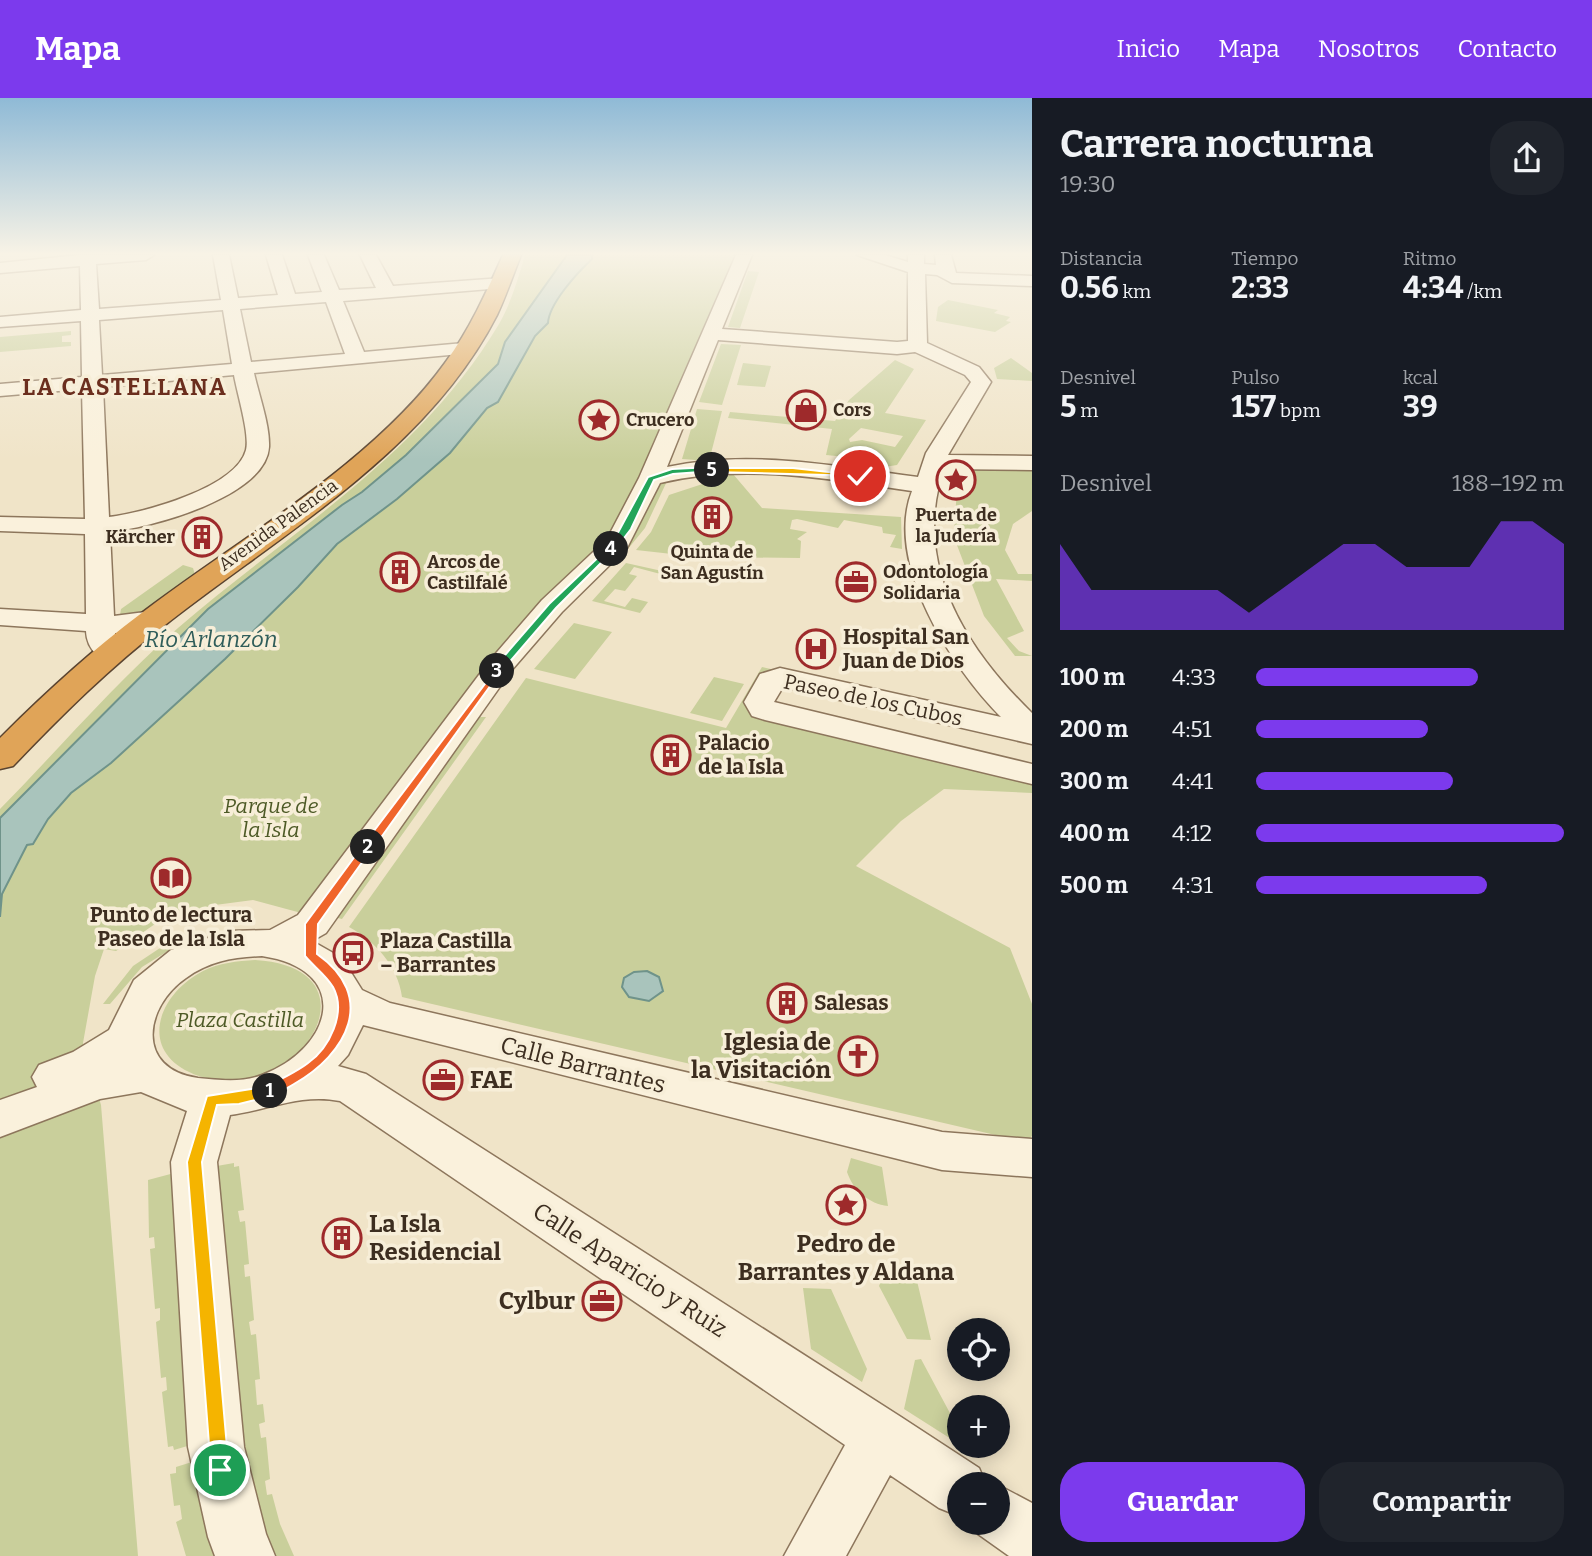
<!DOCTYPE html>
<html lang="es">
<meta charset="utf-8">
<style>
:root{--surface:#171b24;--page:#20242c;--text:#f1f3f6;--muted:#9ea1a6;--accent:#7c3aed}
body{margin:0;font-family:Bitter,serif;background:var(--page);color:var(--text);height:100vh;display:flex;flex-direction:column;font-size:26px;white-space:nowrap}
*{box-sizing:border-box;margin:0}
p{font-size:23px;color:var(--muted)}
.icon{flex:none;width:38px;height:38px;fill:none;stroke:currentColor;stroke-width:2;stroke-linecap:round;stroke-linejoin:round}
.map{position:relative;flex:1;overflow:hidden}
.panel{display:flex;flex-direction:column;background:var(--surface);width:560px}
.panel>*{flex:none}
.buttons{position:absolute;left:947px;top:1220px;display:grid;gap:14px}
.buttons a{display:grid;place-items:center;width:63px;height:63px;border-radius:50%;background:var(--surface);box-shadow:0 4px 18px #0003;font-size:35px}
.pin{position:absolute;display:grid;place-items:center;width:60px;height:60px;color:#fff;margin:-30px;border:4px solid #fff;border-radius:50%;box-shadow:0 2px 7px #0007}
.km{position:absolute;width:35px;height:35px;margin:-18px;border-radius:50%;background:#222;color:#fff;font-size:19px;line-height:35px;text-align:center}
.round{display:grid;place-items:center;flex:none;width:74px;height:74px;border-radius:28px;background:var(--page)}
.headline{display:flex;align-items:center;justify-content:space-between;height:119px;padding:0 28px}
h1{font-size:38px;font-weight:700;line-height:52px}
.metrics{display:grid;grid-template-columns:repeat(3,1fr);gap:10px;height:119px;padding:7px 28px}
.metrics div{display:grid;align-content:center}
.metrics b{font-size:30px;font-weight:700}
.metrics small{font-size:19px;font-weight:400}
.metrics p{font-size:19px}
.chart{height:196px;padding:14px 28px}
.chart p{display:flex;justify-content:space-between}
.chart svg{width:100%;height:126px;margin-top:7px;fill:var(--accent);opacity:.7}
.button{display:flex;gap:14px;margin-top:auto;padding:14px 28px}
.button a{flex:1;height:80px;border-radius:28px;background:var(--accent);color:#fff;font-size:28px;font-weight:700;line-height:80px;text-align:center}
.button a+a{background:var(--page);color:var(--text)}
ul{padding:0 28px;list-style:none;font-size:23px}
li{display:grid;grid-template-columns:112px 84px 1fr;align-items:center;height:52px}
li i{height:18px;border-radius:9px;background:var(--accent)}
header{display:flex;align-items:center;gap:42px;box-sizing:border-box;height:98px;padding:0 35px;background:var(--accent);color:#fff}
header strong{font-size:33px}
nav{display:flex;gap:38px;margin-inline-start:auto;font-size:24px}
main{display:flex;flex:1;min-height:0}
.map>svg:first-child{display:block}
</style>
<header>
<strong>Mapa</strong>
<nav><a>Inicio</a><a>Mapa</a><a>Nosotros</a><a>Contacto</a></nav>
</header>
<main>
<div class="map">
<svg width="1032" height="1458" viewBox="0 0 1032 1458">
<rect width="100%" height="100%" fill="#f0e4c8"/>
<path fill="#c9cf9b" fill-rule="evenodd" d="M525 157H736L616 431 305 816 253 802 215 807 155 826 116 853 104 851 95 878 83 945 101 1007 138 1458H0V711C59 651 115 585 178 530 291 432 420 359 499 226 511 205 518 181 525 157Z
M748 173 759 174 740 230 728 229Z
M948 202 998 212 994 215 1010 219 1006 223 1011 224 995 234 936 223 938 209Z
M71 233V237L62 238V244H71V248L0 254V239Z
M721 246 741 247 722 307 699 304Z
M1011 260 1032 275V283L997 281 994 270Z
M895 262 914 271 885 315 926 322 897 367 878 370 873 376 844 372 846 359 826 357 832 331 728 320 730 314 835 323 849 302ZM861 330 903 338 895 349 862 342 850 344 849 341Z
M743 265 771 268 765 289 737 287Z
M697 311 722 313 709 363 682 361Z
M944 371H1032V413L1013 426 1005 452 1018 476H1032V483L996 481 1024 533 1007 540 1019 553 1032 558H1015L984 518 955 442 940 436 954 433 958 378Z
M733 376 762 410 901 419 902 451 890 449 896 437 883 435 882 429 844 422 838 430 797 421 792 422 790 431 807 434 797 441 801 443 800 460 699 459 636 452 651 434 669 397Z
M668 381 645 430 614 468 603 467 657 383Z
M626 465 671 475 668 478 634 469 629 476 637 478 625 493 615 491 604 503 625 509 632 500 648 504 640 515 592 503Z
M183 467 193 470 195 477 140 518 120 517 121 511Z
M574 525 612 534 575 581 534 571Z
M762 569 1001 624 777 577 750 608 1032 680V695L944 691 901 723 856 768 1010 850 1032 906V1038L1026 1044 402 899C398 868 375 843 349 829L526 580 726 630Z
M714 579 744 586 722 623 690 615Z
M476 619H486L342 821 330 818Z
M172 842 176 848 142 869 110 906H103L133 868Z
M255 862C386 870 297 1012 199 978 137 957 155 898 203 873 219 865 237 863 255 862Z
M851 1060 882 1069 888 1108C869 1106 853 1092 847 1074Z
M234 1065V1069L239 1068 244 1112 238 1113 240 1124 245 1123 249 1166 244 1167 245 1179 250 1178 254 1222 249 1224 251 1237 256 1236 260 1281 255 1282 257 1307 263 1306 265 1324 259 1326 261 1340 266 1339 270 1381 265 1383 267 1397 272 1396 280 1426 294 1458H266L252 1425 211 1069Z
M178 1074 194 1346 174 1352 173 1348 168 1349 162 1294 167 1292 166 1279 161 1280 156 1224 160 1222V1210L155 1211 150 1151 155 1150 154 1139 149 1140 148 1082Z
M900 1182 917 1183 931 1242 907 1241 879 1188 881 1183Z
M803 1190 831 1191 867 1271 862 1284 811 1251Z
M921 1261 959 1332V1346L904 1311 915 1262Z
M195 1363 216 1458H186L176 1424 182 1421 180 1407 174 1408 170 1376 176 1375V1369Z"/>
<path fill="#a9c4bc" stroke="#6f938a" stroke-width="2" d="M567 157H592V161C576 176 549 206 548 225L535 238 498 304 487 310 450 355 397 401 337 446 298 489 225 561 111 665 71 695 48 721 33 746 27 747 2 796 0 819V720L208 511 342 407 362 394 406 357 498 266 505 244Z
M647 873 659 879 663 893 649 903 629 899 622 889 624 880 634 874Z"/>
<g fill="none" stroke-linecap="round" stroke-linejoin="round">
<g stroke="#8d765c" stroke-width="3">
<path id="minor" d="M80 157H154L146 162 96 166 99 211 221 202 213 157H229L238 200 278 197 266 157H282L295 196 322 194 308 157H324L339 192 376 190 360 157H376L393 188 502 180 510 185 502 190 343 203 364 254 464 245 471 247 474 251 471 255 254 275C259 298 270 327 269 349 266 399 149 430 110 434L114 518 153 513 163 515 167 521 163 527 126 535H115V541L126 555 121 561C102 566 87 553 86 533L0 527V511L86 516 85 436 0 433V419L85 421 82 291 0 298V286L82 279 81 223 0 229V219L81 212 80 168 0 175V165ZM326 204 345 256 251 264 240 211ZM223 212 232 266 102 277 99 222ZM234 277C237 295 250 336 246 352 236 390 143 415 109 419L103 289Z
M736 157H752L722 231 897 244 908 243V174L857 157H885L908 164V157H924V166L936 167 935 157H951L956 175 1032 178V188L952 185 937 177 925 176 927 245 979 269 991 284 948 357 1032 358V372L944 371C911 465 966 551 1032 615V646L783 589 774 604 1032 666V686L765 622 752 618 744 604 760 576 780 570 1001 619C952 570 884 465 912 393 830 381 743 365 660 385L627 450 562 514 511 573 326 835 312 843 342 860 362 892 390 905 942 1034 1032 1041V1079L942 1072 363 927 348 957 338 968 366 976 901 1319 979 1370 986 1386H959V1418L939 1410 890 1377 846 1458H784L845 1347 340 1003C301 995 268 1012 230 1017L217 1064 244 1349 266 1436 275 1458H215L208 1439 188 1349 171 1064 187 1013 141 994 100 1001 0 1039V1002L37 989 32 979 39 967 73 954 109 932 134 882 171 852 230 833 270 832 298 817 491 561 542 502 607 441 639 380ZM718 242 897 256 915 254 965 277 971 284 926 355 918 379C836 368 748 351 667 369ZM262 858C354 872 333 950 262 977 242 985 219 982 198 980 135 971 144 909 186 880 209 863 234 859 262 858Z
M998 1387 1032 1405V1458H1009L978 1436 973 1424H998Z"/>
</g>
<g stroke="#5b4430" stroke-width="3">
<path id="highway" d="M503 157H521C513 177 506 198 497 217 427 354 282 435 165 527 110 569 61 618 13 668L0 671V640C45 595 92 552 143 514 242 439 373 365 445 265 470 231 486 195 503 157Z"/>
</g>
<use href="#minor" fill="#faf1dc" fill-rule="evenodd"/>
<use href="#highway" fill="#e0a458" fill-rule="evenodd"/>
</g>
<linearGradient id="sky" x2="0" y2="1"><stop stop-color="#8fbad6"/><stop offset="0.43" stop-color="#f8f3e6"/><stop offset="1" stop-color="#f8f3e6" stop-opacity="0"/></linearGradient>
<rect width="1032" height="362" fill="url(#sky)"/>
<path fill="#f5b400" stroke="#fff" stroke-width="2" d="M270 988 277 993 275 997 239 1006 217 1007 202 1064 229 1372 226 1378 220 1381 213 1378 211 1372 187 1064 207 998Z"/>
<path fill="#f0652b" stroke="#fff" stroke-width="2" d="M364 746 373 749 318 826 317 856C378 899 347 956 294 986 285 991 275 1000 265 997V989C279 982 295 975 308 965 329 950 347 915 333 889 325 876 314 869 305 858V826Z"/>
<path fill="#f0652b" stroke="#fff" stroke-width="2" d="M497 570 501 573 372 752H364V746Z"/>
<path fill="#22a559" stroke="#fff" stroke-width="2" d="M608 450 615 451 556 510 500 575H493V571L549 506Z"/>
<path fill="#22a559" stroke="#fff" stroke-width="2" d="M712 369 714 373 673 376 654 382 631 431 614 453H608L648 379 672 371Z"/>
<path fill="#f5b400" stroke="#fff" stroke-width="2" d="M709 370H793L864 378 712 374Z"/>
<defs>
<g id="shop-ring" transform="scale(2.0125)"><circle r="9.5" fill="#f7eed8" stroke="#9e2a2b" stroke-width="1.5"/><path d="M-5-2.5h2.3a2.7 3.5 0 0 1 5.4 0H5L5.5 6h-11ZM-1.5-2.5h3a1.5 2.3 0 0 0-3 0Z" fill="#9e2a2b"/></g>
<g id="sight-ring" transform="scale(2.0125)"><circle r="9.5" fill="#f7eed8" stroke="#9e2a2b" stroke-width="1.5"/><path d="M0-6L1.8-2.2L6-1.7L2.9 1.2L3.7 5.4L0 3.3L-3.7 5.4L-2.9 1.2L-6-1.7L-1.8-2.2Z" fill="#9e2a2b"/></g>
<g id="building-ring" transform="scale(2.0125)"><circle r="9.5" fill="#f7eed8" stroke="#9e2a2b" stroke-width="1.5"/><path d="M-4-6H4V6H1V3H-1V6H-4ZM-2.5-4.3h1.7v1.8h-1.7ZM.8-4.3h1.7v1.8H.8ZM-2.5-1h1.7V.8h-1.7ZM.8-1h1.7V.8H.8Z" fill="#9e2a2b"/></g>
<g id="office-ring" transform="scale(2.0125)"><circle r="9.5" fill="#f7eed8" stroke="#9e2a2b" stroke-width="1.5"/><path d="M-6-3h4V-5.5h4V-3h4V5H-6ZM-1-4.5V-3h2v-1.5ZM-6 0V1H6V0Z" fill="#9e2a2b"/></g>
<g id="hospital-ring" transform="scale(2.0125)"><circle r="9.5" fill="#f7eed8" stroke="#9e2a2b" stroke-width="1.5"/><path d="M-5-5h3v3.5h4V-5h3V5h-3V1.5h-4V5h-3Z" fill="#9e2a2b"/></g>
<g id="library-ring" transform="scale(2.0125)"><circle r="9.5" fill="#f7eed8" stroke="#9e2a2b" stroke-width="1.5"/><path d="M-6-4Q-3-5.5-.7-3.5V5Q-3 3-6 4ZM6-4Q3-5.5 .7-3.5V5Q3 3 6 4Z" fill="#9e2a2b"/></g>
<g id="bus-ring" transform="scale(2.0125)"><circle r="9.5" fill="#f7eed8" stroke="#9e2a2b" stroke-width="1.5"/><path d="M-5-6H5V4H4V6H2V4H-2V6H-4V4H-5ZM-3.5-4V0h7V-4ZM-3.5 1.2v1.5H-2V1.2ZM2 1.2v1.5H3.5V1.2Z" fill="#9e2a2b"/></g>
<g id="church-ring" transform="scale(2.0125)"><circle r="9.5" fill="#f7eed8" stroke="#9e2a2b" stroke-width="1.5"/><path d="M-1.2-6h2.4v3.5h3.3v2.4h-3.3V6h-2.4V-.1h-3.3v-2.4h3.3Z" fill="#9e2a2b"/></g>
</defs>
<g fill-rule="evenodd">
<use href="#shop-ring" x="806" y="312"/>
<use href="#sight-ring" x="599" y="322"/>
<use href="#sight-ring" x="956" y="382"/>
<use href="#building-ring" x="712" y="419"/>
<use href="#building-ring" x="202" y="439"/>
<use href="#building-ring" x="400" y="474"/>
<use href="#office-ring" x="856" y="484"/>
<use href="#hospital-ring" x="816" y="551"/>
<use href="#building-ring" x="671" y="657"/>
<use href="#library-ring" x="171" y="780"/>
<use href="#bus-ring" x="353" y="855"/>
<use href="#building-ring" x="787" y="905"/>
<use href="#church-ring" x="858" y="958"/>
<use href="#office-ring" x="443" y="982"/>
<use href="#sight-ring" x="846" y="1107"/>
<use href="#building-ring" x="342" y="1140"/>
<use href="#office-ring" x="602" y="1203"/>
</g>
<g text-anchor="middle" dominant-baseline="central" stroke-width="7" stroke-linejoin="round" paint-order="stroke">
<g font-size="18" font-weight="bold" fill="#3d2e20" stroke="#f7eed8" text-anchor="start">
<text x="833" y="312">Cors</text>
<text x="626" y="322">Crucero</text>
<text x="956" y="417" text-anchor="middle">Puerta de<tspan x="956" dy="21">la Judería</tspan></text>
<text x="175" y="439" text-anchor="end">Kärcher</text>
<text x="712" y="454" text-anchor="middle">Quinta de<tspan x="712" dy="21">San Agustín</tspan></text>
<text x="427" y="464">Arcos de<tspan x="427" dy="21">Castilfalé</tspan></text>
<text x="883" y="474">Odontología<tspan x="883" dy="21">Solidaria</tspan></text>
</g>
<g font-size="18" fill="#3d2e20" stroke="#f7eed8">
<text transform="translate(278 427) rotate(-36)">Avenida Palencia</text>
</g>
<g font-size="21" font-weight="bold" fill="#3d2e20" stroke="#f7eed8" text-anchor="start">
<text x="843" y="539">Hospital San<tspan x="843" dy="24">Juan de Dios</tspan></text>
<text x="698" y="645">Palacio<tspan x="698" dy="24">de la Isla</tspan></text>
<text x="171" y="817" text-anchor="middle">Punto de lectura<tspan x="171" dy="24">Paseo de la Isla</tspan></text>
<text x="380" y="843">Plaza Castilla<tspan x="380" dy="24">– Barrantes</tspan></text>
<text x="814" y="905">Salesas</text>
</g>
<g font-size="21" fill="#3d2e20" stroke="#f7eed8">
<text transform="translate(873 602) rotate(12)">Paseo de los Cubos</text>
</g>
<g font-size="21" font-style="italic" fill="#4d5a26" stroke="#f7eed8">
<text x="271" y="708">Parque de<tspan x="271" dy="24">la Isla</tspan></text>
<text x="240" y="922">Plaza Castilla</text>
</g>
<g font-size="23" font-weight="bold" letter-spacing="2" fill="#6b2e1e" stroke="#f7eed8">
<text x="125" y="289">LA CASTELLANA</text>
</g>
<g font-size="23" font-style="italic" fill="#2f5d5a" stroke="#f7eed8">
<text x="211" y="541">Río Arlanzón</text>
</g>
<g font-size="24" font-weight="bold" fill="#3d2e20" stroke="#f7eed8" text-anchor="end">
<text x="831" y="944">Iglesia de<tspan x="831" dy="28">la Visitación</tspan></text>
<text x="470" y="982" text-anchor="start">FAE</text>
<text x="369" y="1126" text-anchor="start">La Isla<tspan x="369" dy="28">Residencial</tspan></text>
<text x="846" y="1146" text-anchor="middle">Pedro de<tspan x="846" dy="28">Barrantes y Aldana</tspan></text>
<text x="575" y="1203">Cylbur</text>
</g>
<g font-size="24" fill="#3d2e20" stroke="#f7eed8">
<text transform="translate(583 967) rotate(14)">Calle Barrantes</text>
<text transform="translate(630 1172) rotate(33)">Calle Aparicio y Ruiz</text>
</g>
</g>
</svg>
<div class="buttons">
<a><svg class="icon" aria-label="locate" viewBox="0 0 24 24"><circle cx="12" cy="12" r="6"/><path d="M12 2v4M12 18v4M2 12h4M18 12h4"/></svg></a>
<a>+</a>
<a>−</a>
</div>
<div class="pin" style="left:220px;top:1372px;background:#1e9e55"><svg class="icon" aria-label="arrive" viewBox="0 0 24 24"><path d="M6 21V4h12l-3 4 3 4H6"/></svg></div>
<div class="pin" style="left:860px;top:378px;background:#d93025"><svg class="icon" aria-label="check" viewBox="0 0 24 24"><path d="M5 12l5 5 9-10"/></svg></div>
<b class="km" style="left:270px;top:993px">1</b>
<b class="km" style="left:368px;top:749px">2</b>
<b class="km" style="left:497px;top:573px">3</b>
<b class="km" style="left:611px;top:451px">4</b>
<b class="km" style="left:712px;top:372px">5</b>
</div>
<section class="panel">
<div class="headline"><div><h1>Carrera nocturna</h1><p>19:30</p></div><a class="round"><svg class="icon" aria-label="share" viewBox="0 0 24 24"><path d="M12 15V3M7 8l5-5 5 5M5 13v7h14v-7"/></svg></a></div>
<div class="metrics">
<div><p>Distancia</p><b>0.56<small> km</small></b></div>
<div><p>Tiempo</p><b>2:33</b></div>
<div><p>Ritmo</p><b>4:34<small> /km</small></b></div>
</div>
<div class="metrics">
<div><p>Desnivel</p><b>5<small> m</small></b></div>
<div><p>Pulso</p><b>157<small> bpm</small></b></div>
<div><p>kcal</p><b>39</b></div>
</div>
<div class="chart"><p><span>Desnivel</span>188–192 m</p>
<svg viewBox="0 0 160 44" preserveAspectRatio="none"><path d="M0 44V14L10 30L20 30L30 30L40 30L50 30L60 38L70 30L80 22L90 14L100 14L110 22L120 22L130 22L140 6L150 6L160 14V44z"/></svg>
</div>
<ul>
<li><b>100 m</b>4:33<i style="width:72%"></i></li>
<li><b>200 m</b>4:51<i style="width:56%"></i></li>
<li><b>300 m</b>4:41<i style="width:64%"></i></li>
<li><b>400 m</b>4:12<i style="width:100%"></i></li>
<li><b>500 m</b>4:31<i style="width:75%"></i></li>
</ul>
<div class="button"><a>Guardar</a><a>Compartir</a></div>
</section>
</main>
